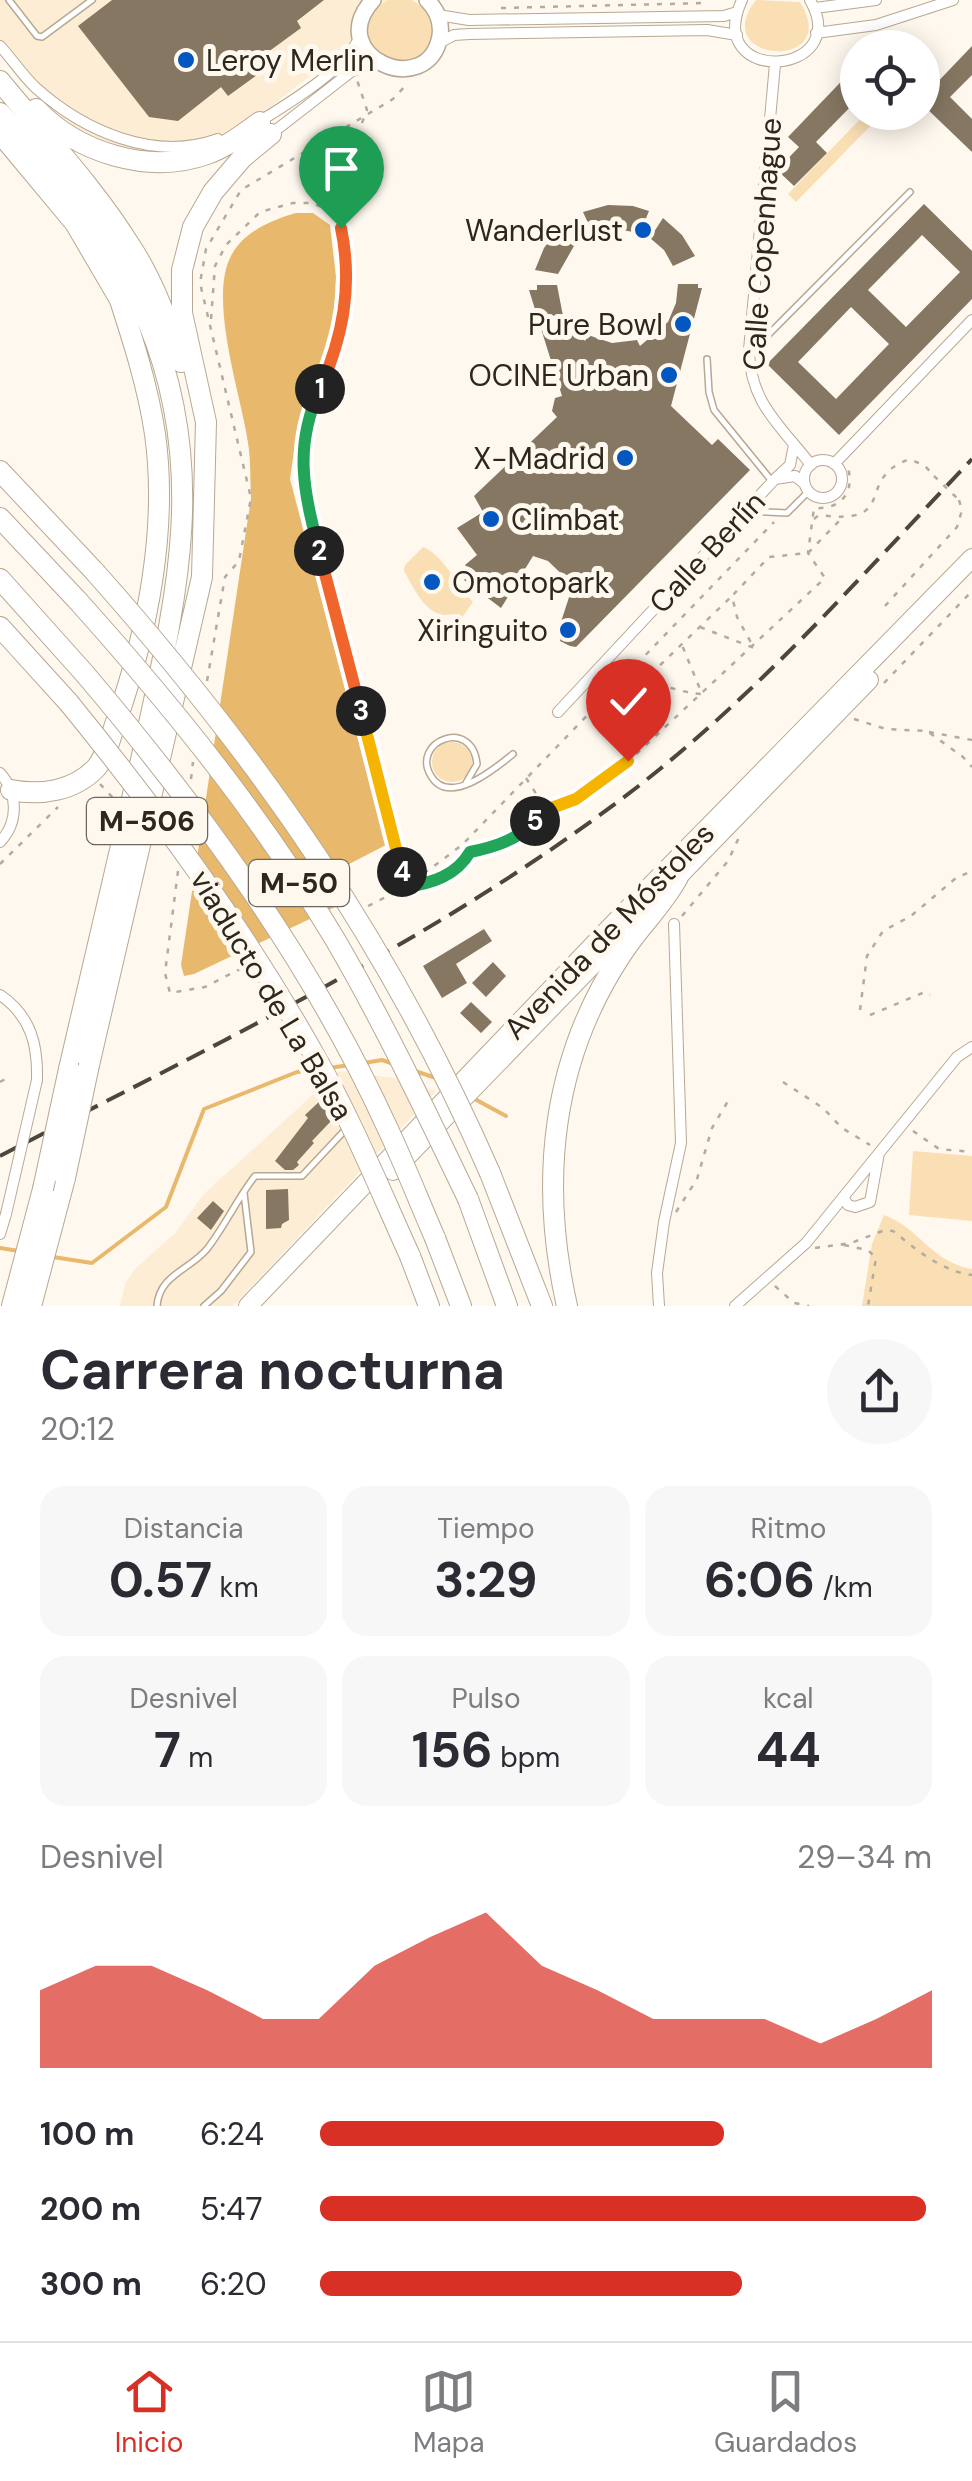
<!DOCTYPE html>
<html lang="es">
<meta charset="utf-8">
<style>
:root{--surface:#fff;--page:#f7f7f7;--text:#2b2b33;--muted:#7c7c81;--line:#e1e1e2;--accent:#d93025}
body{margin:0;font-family:"DM Sans",sans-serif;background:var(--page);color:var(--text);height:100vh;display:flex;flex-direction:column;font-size:38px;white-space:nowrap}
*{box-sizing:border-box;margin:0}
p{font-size:32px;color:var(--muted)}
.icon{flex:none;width:55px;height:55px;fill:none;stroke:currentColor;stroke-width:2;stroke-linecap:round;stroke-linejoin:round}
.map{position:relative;height:1306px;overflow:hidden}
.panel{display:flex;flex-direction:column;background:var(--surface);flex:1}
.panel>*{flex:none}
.fabs{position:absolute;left:840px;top:30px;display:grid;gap:20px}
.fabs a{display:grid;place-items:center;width:100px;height:100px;border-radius:50%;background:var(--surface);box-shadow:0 5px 25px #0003;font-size:50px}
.pin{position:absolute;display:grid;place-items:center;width:85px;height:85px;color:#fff;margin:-102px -42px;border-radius:50% 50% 50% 0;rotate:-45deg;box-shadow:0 0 10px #0007}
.pin .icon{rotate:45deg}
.km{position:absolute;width:50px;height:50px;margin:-25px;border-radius:50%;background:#222;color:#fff;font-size:28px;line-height:50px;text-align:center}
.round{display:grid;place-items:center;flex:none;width:105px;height:105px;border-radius:52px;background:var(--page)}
.headline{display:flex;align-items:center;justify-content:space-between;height:170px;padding:0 40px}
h1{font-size:55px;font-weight:700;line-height:75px}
.stats{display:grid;grid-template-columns:repeat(3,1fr);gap:15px;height:170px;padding:10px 40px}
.stats div{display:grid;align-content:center;border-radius:25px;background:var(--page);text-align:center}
.stats b{font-size:50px;font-weight:700}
.stats small{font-size:28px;font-weight:400}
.stats p{font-size:28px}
.chart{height:280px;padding:20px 40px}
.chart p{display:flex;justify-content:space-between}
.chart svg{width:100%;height:180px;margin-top:10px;fill:var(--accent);opacity:.7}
ul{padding:0 40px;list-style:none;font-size:32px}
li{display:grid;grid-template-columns:160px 120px 1fr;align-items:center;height:75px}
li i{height:25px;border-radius:12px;background:var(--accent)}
.dock{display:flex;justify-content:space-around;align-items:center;height:140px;border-top:2px solid var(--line);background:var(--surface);font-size:28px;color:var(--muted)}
.dock a{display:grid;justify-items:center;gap:5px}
.dock .active{color:var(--accent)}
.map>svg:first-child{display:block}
</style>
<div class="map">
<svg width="972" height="1306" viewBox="0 0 972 1306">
<rect width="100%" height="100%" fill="#fef8ee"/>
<path fill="#fdedd4" d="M0 0H414L400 29 340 53 248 124 208 147 179 153 129 152 85 136 55 114 0 53Z
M339 1071 394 1078 436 1091 233 1306H120L125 1284 135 1269 175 1233 204 1194Z"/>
<path fill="#fadfb4" d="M368 30a32 32 0 1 1 64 0a32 32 0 1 1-64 0Z
M756 0 800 2C844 72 706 64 756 0Z
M867 112 883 113 796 202 788 194Z
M423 547C440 552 459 587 473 602L460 620 453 614C428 621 415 590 404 571L405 565Z
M432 762a20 20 0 1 1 40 0a20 20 0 1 1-40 0Z
M913 1151 972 1156V1221L909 1215Z
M884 1215C921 1229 931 1262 972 1269V1306H862L872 1244Z"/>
<path fill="#e8b96d" d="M296 213H313L330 225 336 277 333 332 298 423 290 479 386 845 322 878 335 907 194 974 184 976 181 965 251 498C250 480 251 461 248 443 241 394 207 297 232 254 245 231 272 220 296 213Z"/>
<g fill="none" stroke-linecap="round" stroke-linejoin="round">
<path stroke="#e8b96d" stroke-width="4" d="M364 1063 382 1060 394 1064
M329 1068 350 1065
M412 1070 436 1078
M471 1097 506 1116
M0 1248 19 1251
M53 1257 92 1263 166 1207 204 1109 297 1072 315 1070"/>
</g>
<path fill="#857762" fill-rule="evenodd" d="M112 0H324L297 21 301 28 264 55 271 65 228 96 221 87 178 121 149 117 78 26Z
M972 46V75L950 97 972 119V152L922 104V85L928 92Z
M858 64V99L816 142 827 153 794 186 777 170 799 147 788 137Z
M924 204 972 251V299L839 435 767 364ZM922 235 960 272 906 327 868 290ZM851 307 889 344 836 399 798 362Z
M608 205 633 206 649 211 640 233 615 229 593 234 583 212Z
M663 218 682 235 695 256 673 266 664 250 650 238Z
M557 230 574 246 558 274 535 270 544 248Z
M678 284H698V288H702L671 406 712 445 718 439 750 470 576 647 570 646 560 641 562 633 558 631 573 585 548 561 533 556 501 608 464 580 471 572 465 565 477 555 457 528 483 512 474 496 557 417 552 411 555 398 562 396 529 290H537V285H557L563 316 585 341 588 335 612 343 637 340 640 346 668 322 676 303Z
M484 929 492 941 456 964 467 983 442 998 423 966Z
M493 962 506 976 486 997 472 983Z
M471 1002 492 1022 481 1033 460 1013Z
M322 1099 333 1119 312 1141 314 1143 297 1162 299 1165 293 1170H285L275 1161 308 1118 305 1115Z
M288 1189 289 1220 282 1224 281 1228 266 1229V1190Z
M213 1201 224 1211 211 1230 197 1218Z"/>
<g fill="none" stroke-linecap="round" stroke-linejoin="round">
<g stroke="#b7a892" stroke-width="8">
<path id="lane" d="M9 0 37 36 42 37 92 0
M751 348 758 345 910 192
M707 359 709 392 714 410 771 480
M750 511 787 513 808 492
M466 783 477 764C472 716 410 742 431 776 449 807 496 768 513 754
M157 1306C159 1275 191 1269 207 1249 225 1226 237 1199 255 1176H302L346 1129
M204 1306 221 1291 251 1252 244 1193"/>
</g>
<g stroke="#b7a892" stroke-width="12">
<path id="street" d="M742 0C702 87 854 77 810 0
M815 8 876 0
M438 15 469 20 724 16 737 12
M816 33 876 25 953 0
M439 43 454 35 469 34 707 30 737 35
M0 46C12 59 23 76 36 88 84 131 154 162 218 139
M775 64 749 350C750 403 780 425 811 465
M257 123C286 105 350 67 360 35
M271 134 352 71 379 64
M804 479a19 19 0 1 1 38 0a19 19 0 1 1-38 0Z
M834 464 972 320
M775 479 790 465 794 445
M558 712 775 479 795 476 805 484
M0 773C18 793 19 822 0 842
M0 995C31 1016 38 1045 37 1080
M843 1197 848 1205 855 1207 870 1202 879 1153
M0 1234 6 1214
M659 1306 657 1273 664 1222 681 1143 674 924
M735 1306 806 1243 957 1057 972 1047"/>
</g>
<g stroke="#b7a892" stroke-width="18">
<path id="secondary" d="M373 0C322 56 428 102 440 36 442 22 437 10 427 0"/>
</g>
<g stroke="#b7a892" stroke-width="20">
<path id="primary" d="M668 887 869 680
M393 1171 639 917
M248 1306 621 916 972 558"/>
</g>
<g stroke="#b7a892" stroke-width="22">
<path id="highway" d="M0 81C44 135 94 187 131 247 154 282 168 322 181 362
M36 109C78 153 149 175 207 154 227 147 243 134 260 122
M0 113C57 176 116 242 148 322 211 473 174 608 141 760 118 863 94 966 69 1069
M0 133 75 223 123 305
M0 471 95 572
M0 518 78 601
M0 579 85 674
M0 627 69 703
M11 790C41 796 74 791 96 768 107 755 111 735 117 719 148 631 168 527 155 434 148 387 133 340 118 294
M89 1065 202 577 206 422 182 313V270L193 227 213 192 242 158 271 134
M490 1173 542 1306
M468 1199 507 1306
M435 1238 461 1306
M410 1256 429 1306
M12 1306 43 1189
M31 1306 65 1178
M567 1306C539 1182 551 1059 623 952 640 926 663 905 678 877"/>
</g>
<path stroke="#b1aba1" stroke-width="2.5" stroke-dasharray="5 8" stroke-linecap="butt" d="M501 8 706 3V0
M329 208 367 110 357 80
M211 319 215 266 226 245 260 212 293 203H312L329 210 341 229 346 255V309L333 359 306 420 303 490 406 887C433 883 456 876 470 852L494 847 524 833 546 810 576 799 619 770 825 578 808 553 814 508C840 510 855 493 848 468
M814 519 819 515C902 526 852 479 910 459L925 466 934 476
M885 606 957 527 962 510 959 500
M700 627 754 648 737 617 732 596 769 557 808 553 842 518
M207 681 225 577 239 561 251 498 200 283 206 249 241 190 393 99 408 83
M645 683C668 685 681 693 702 694L682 645
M884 683 972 591
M854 719 886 729 927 731 963 757 972 767
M929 732 972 740
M628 761 613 734 614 718 654 671 731 597
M526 778 546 809
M191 779 193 762
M100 784 115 800
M0 864 58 807
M178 871 165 973 170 993 205 987 244 967
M368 906 406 887 462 845 774 522
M682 916 728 861 741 833
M860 1010 867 956 883 931 911 916 956 878 972 871
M870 1015 925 992 930 995
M0 1082 7 1078
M783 1082 823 1108 842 1128 870 1145
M913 1131 939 1149 972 1152
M676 1212 697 1179 712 1128 731 1096
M844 1245 868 1250 876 1258 868 1306
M815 1248 851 1243 885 1230 893 1231C917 1250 941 1271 972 1275
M775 1286 794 1303 809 1306"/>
<use href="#lane" stroke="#fff" stroke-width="5"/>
<use href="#street" stroke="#fff" stroke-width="10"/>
<use href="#secondary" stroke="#fff" stroke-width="15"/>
<use href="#primary" stroke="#fff" stroke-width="18"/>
<use href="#highway" stroke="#fff" stroke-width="20"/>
<path stroke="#4c463d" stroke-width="4" stroke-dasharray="20 10" stroke-linecap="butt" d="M0 1156C217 1043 441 938 636 788 759 693 865 572 972 459"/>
<g stroke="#b7a892" stroke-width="12" stroke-linecap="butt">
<path id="street-bridge" d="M6 1214 37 1080"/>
</g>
<g stroke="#b7a892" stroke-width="22" stroke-linecap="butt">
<path id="highway-bridge" d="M95 572C260 758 390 944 490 1173
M78 601C173 707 263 818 336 941 385 1025 426 1112 468 1199
M85 674C202 812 311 961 387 1127 404 1163 419 1201 435 1238
M69 703C161 816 245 931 316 1058 352 1121 380 1190 410 1256
M65 1178 89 1065
M43 1189 69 1069"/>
</g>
<path stroke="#b1aba1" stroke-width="2.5" stroke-dasharray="5 8" stroke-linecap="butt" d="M934 476 959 500"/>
<use href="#street-bridge" stroke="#fff" stroke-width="10"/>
<use href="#highway-bridge" stroke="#fff" stroke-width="20"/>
</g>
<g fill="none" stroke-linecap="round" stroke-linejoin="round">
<g stroke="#fff" stroke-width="20">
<path id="split-1" d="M320 389C343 336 353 286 341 228"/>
</g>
<g stroke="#fff" stroke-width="20">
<path id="split-2" d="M319 551C304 491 293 448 320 389"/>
</g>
<g stroke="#fff" stroke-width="20">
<path id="split-3" d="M319 551 361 711"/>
</g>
<g stroke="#fff" stroke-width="20">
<path id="split-4" d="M361 711 402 872"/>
</g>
<g stroke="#fff" stroke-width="20">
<path id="split-5" d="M402 872 406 887C432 883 456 876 470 852 495 847 517 840 535 821"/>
</g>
<g stroke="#fff" stroke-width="20">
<path id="split-6" d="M535 821 546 810 576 799 628 761"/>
</g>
<use href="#split-1" stroke="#f0652b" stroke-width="12"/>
<use href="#split-2" stroke="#22a559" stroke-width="12"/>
<use href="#split-3" stroke="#f0652b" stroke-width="12"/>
<use href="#split-4" stroke="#f5b400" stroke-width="12"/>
<use href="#split-5" stroke="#22a559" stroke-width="12"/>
<use href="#split-6" stroke="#f5b400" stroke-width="12"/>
</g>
<g fill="#0357c1" stroke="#fef8ee" stroke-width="4">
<circle cx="186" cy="60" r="10"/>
<circle cx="643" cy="230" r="10"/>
<circle cx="683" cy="324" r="10"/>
<circle cx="669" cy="375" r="10"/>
<circle cx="625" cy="458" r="10"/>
<circle cx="491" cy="519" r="10"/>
<circle cx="432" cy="582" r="10"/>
<circle cx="568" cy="630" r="10"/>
</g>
<g text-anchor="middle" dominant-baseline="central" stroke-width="10" stroke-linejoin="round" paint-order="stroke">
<g fill="#fef8ee" stroke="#6c665c" stroke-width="2.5">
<rect x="87" y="798" width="120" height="46" rx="8"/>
<rect x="249" y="860" width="100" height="46" rx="8"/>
</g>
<g font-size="28" font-weight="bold" fill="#2d271e">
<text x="147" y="821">M-506</text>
<text x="299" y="883">M-50</text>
</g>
<g font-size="30" fill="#2d271e" stroke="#fef8ee" text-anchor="end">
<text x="206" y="60" text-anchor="start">Leroy Merlin</text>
<text x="623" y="230">Wanderlust</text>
<text x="663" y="324">Pure Bowl</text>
<text x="649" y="375">OCINE Urban</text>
<text x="605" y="458">X-Madrid</text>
<text x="511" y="519" text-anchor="start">Climbat</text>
<text x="452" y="582" text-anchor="start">Omotopark</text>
<text x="548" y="630">Xiringuito</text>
</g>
<g font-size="30" fill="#2d271e" stroke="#fef8ee">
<text transform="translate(762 244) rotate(-86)">Calle Copenhague</text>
<text transform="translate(707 552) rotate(-47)">Calle Berlín</text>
<text transform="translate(609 931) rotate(-46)">Avenida de Móstoles</text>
<text transform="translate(272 995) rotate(59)">viaducto de La Balsa</text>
</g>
</g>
</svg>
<div class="fabs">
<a><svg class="icon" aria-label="locate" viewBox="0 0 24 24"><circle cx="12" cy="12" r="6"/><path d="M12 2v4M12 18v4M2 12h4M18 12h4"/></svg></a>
</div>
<div class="pin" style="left:341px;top:228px;background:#1e9e55"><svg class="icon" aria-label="arrive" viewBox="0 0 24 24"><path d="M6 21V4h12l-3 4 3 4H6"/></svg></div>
<div class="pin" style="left:628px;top:761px;background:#d93025"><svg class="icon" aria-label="check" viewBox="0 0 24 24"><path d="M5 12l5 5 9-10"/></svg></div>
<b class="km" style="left:320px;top:389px">1</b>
<b class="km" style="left:319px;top:551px">2</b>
<b class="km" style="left:361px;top:711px">3</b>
<b class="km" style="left:402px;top:872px">4</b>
<b class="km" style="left:535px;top:821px">5</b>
</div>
<section class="panel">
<div class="headline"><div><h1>Carrera nocturna</h1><p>20:12</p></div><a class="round"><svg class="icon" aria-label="share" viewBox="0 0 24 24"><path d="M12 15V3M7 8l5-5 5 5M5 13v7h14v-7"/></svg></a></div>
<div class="stats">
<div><p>Distancia</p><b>0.57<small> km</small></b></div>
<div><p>Tiempo</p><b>3:29</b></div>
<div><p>Ritmo</p><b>6:06<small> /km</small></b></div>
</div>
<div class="stats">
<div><p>Desnivel</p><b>7<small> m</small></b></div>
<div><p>Pulso</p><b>156<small> bpm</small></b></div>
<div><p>kcal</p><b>44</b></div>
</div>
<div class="chart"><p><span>Desnivel</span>29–34 m</p>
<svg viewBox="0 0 160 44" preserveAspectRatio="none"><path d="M0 44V25L10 19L20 19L30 25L40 32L50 32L60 19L70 12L80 6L90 19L100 25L110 32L120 32L130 32L140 38L150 32L160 25V44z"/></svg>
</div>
<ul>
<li><b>100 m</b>6:24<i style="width:66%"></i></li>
<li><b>200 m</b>5:47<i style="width:99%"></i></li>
<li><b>300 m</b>6:20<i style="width:69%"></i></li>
</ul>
</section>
<nav class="dock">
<a class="active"><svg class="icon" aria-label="home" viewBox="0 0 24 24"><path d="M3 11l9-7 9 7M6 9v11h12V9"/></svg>Inicio</a>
<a><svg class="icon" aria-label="map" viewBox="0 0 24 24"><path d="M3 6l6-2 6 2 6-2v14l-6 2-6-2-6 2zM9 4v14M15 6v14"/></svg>Mapa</a>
<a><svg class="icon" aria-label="saved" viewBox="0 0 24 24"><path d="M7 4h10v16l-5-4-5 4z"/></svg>Guardados</a>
</nav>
